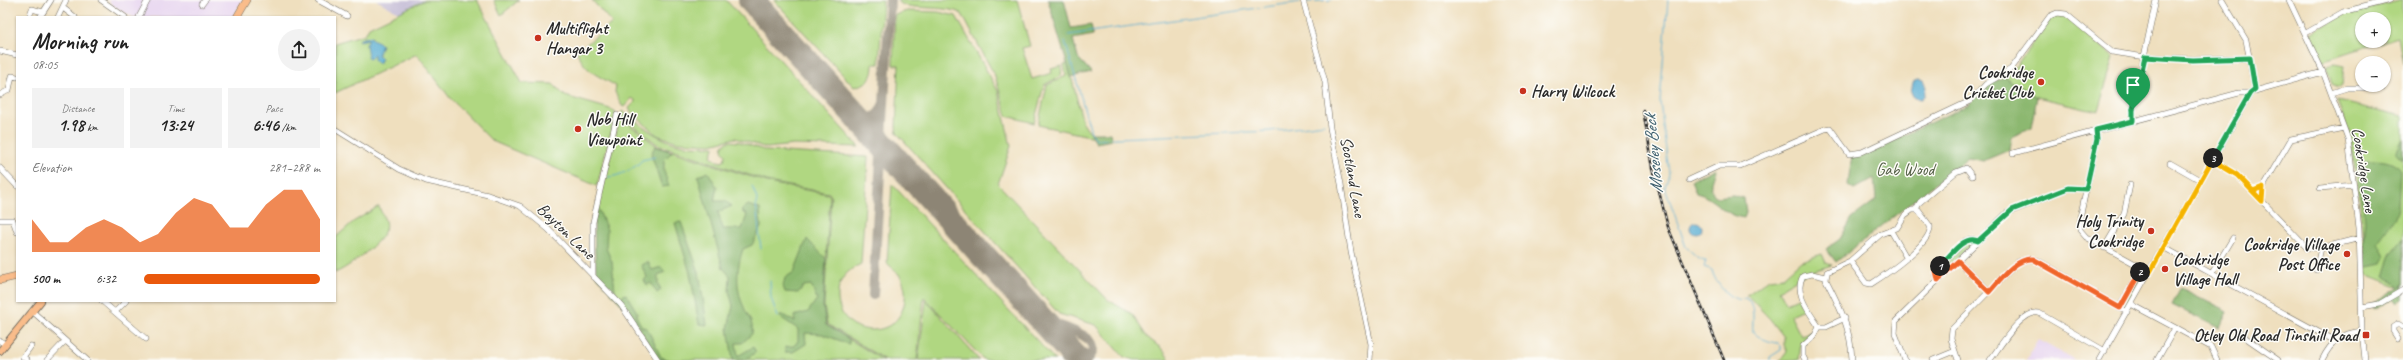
<!DOCTYPE html>
<meta charset="utf-8">
<style>
:root{--surface:#fff;--page:#f2f2f2;--text:#222;--muted:#767676;--accent:#ea580c}
body{margin:0;font-family:Caveat,sans-serif;background:var(--page);color:var(--text);height:100vh;display:flex;flex-direction:column;font-size:15px;white-space:nowrap}
*{box-sizing:border-box;margin:0}
p{font-size:13px;color:var(--muted)}
.icon{flex:none;width:22px;height:22px;fill:none;stroke:currentColor;stroke-width:2;stroke-linecap:round;stroke-linejoin:round}
.map{position:relative;flex:1;overflow:hidden}
.details{position:absolute;left:16px;top:16px;width:320px;height:286px;display:flex;flex-direction:column;background:var(--surface);border-radius:0px;box-shadow:0 1px 3px #0004}
.details>*{flex:none}
.fabs{position:absolute;left:2355px;top:12px;display:grid;gap:8px}
.fabs a{display:grid;place-items:center;width:36px;height:36px;border-radius:50%;background:var(--surface);box-shadow:0 1px 3px #0004;font-size:20px}
.pin{position:absolute;display:grid;place-items:center;width:34px;height:34px;color:#fff;margin:-41px -17px;border-radius:50% 50% 50% 0;rotate:-45deg;box-shadow:0 0 4px #0007}
.pin .icon{rotate:45deg}
.km{position:absolute;width:20px;height:20px;margin:-10px;border-radius:50%;background:#222;color:#fff;font-size:11px;line-height:20px;text-align:center}
.round{display:grid;place-items:center;flex:none;width:42px;height:42px;border-radius:21px;background:var(--page)}
.summary{display:flex;align-items:center;justify-content:space-between;height:68px;padding:0 16px}
h1{font-size:22px;font-weight:800;line-height:30px}
.stats{display:grid;grid-template-columns:repeat(3,1fr);gap:6px;height:68px;padding:4px 16px}
.stats div{display:grid;align-content:center;border-radius:0px;background:var(--page);text-align:center}
.stats b{font-size:17px;font-weight:800}
.stats small{font-size:11px;font-weight:400}
.stats p{font-size:11px}
.chart{height:112px;padding:8px 16px}
.chart p{display:flex;justify-content:space-between}
.chart svg{width:100%;height:72px;margin-top:4px;fill:var(--accent);opacity:.7}
ul{padding:0 16px;list-style:none;font-size:13px}
li{display:grid;grid-template-columns:64px 48px 1fr;align-items:center;height:30px}
li i{height:10px;border-radius:5px;background:var(--accent)}
.map>svg:first-child{display:block}
</style>
<div class="map">
<svg width="2403" height="360" viewBox="0 0 2403 360">
<rect width="100%" height="100%" fill="#fdfcf7"/>
<filter id="ink" filterUnits="userSpaceOnUse"><feTurbulence type="fractalNoise" baseFrequency=".025" numOctaves="2"/><feDisplacementMap in="SourceGraphic" scale="8" xChannelSelector="R" yChannelSelector="G"/><feConvolveMatrix kernelMatrix="1 2 1 2 8 2 1 2 1" color-interpolation-filters="sRGB"/></filter>
<filter id="wash" filterUnits="userSpaceOnUse"><feTurbulence type="fractalNoise" baseFrequency=".012" numOctaves="4" result="noise"/><feDisplacementMap in="SourceGraphic" scale="16" xChannelSelector="R" yChannelSelector="G"/><feGaussianBlur stdDeviation="0.9" result="paint"/><feColorMatrix in="noise" values="0 0 0 0 0 0 0 0 0 0 0 0 0 0 0 0 0 1.4 0 .05"/><feComposite in="paint" operator="in"/></filter>
<g filter="url(#wash)">
<rect width="100%" height="100%" fill="#efdfbe"/>
<path fill="#e6d3f0" d="M108 0H243L233 17H133L112 5Z
M2038 340 2075 360H2026Z"/>
<path fill="#c8c0d8" d="M376 0H425L400 13Z"/>
<path fill="#b0d781" stroke="#6e8156" fill-rule="evenodd" d="M425 0H477L522 83 553 84 565 96 610 109 616 113 597 186 492 141 450 98 417 54 335 93V43L365 34 369 27Z
M494 0H519L501 15Z
M592 0H726L859 147 793 145 767 148 735 138 711 144 678 142 657 135 631 112 629 108 636 101 632 98 624 107 622 106 615 92 616 86C598 75 586 73 577 52L612 23Z
M774 0H883L879 64H873C873 78 868 84 854 87Z
M897 0H1017L1030 46 1022 48 1032 79 1052 73 1051 69 1062 66 1061 76 1044 85 1034 123 1007 116 995 76 962 14C947 4 903 12 897 0Z
M2403 0V64L2398 37 2321 61 2309 34 2344 14ZM2362 19H2384V41H2362Z
M907 11 938 12 956 16 998 91 1011 146 998 184 1108 300 1132 314 1147 337 1162 349 1170 360H1135L1124 357 1096 325 1059 314 897 133 896 127 899 65H893L895 15Z
M2057 15H2065L2114 57 2098 111 2037 97 2004 77 2012 71 2052 17Z
M1068 64 1083 123 1094 137 1038 125 1047 85 1066 76 1064 65Z
M2335 64 2344 66 2342 85 2339 87 2332 84 2326 66Z
M2337 101 2403 116V285L2399 287 2366 274 2359 195 2349 133Z
M622 111C657 137 670 149 715 146L711 156 717 161 723 162 726 155 722 151 723 145 729 141 740 142 767 151 868 157 861 264C848 270 839 278 838 293 835 337 900 345 905 299 906 292 904 282 900 276 897 271 891 267 887 263L892 184 1055 360H984L924 297 917 360H885L827 324 824 306 831 196 829 193 773 183 657 144 621 116Z
M620 117 657 146 773 184 828 194 830 196 823 306 826 325 883 360H659L628 312 596 275 594 222Z
M379 206C381 214 388 221 385 230 379 245 349 267 335 273V238L353 222Z
M1974 241 1940 275 1938 272 1967 242Z
M1822 254 1826 263 1832 265 1807 273 1779 290 1786 303 1798 298 1803 309 1790 315 1801 336 1813 331 1801 343 1799 360H1780L1787 351 1784 345V337L1770 319 1747 295 1769 279 1783 277 1801 261Z
M2141 275H2144L2124 308 2123 305Z
M926 301H927L979 360H918Z"/>
<path fill="#8cb86f" stroke="#5c724d" d="M1048 0H1064L1071 28 1091 25 1093 35 1073 39 1078 58 1091 72 1071 77Z
M2004 77 2037 97 2031 128 2011 137 2009 150 1983 161 1968 158 1836 262 1826 249 1840 239 1852 218 1876 200 1874 178 1854 189 1848 185 1852 155 1863 154 1968 105 1988 84Z
M1091 133H1110L1112 140 1096 143Z
M2403 138V159L2396 153Z
M655 146 672 152 664 160V171L669 186 662 187 651 154Z
M2357 161C2369 160 2393 157 2400 171L2398 206 2395 218 2378 242 2385 257 2382 264 2368 267 2366 266 2363 244 2365 219Z
M1716 168C1712 178 1707 187 1716 197L1733 195 1744 198 1746 213 1744 218C1724 216 1713 196 1696 193L1691 180Z
M708 172 717 187 714 201H725L732 206 718 212 723 229H742L747 215 741 211 748 205 760 209 761 227 752 245 743 249C737 266 735 287 743 305 747 316 754 321 752 334L742 343H736L738 356 753 347 756 352 745 360H733L728 328 733 306 729 291 730 276 723 268 698 176Z
M597 206 607 230 606 248 612 262 615 291 619 297 626 294 637 312V318L642 327 647 328 661 357 669 360H659L628 312 596 275 594 222Z
M681 222 699 272 707 325 699 324 690 273 675 223Z
M807 239 826 259 823 306 826 325 849 339V344L822 334 805 333 806 344 793 352H785V347L794 346 798 341V329L780 317 781 314 795 322 794 316 808 312 817 299 811 285 804 286 798 293 785 292 783 286 785 278 794 272Z
M2403 239V283L2400 286 2403 285V299L2397 303 2394 299 2374 309 2372 305 2399 287 2393 281 2384 277 2391 254Z
M648 262 652 270 661 267 665 272 658 275V285L661 290 657 293 651 283 647 285 644 280 647 277 641 265Z
M2181 288 2227 311 2219 328 2172 305Z"/>
<path fill="#55abd1" stroke="#406b7e" d="M372 36V39L379 42 382 45 378 55 382 58 379 64 374 60V54L370 59 368 58 366 45 369 39 359 41 360 39Z
M1917 80 1923 81 1926 87 1924 96 1921 99 1914 98 1911 92 1913 82Z
M1690 228a6 6 0 1 1 12 0a6 6 0 1 1-12 0Z"/>
<g fill="none" stroke-linecap="round" stroke-linejoin="round">
<path stroke="#55abd1" stroke-width="1" d="M1668 0 1660 102 1669 173 1665 187 1686 247 1697 257 1706 261 1704 267 1712 270C1714 280 1726 297 1737 299 1740 300 1744 299 1747 298 1756 308 1752 320 1753 332 1759 338 1769 342 1778 343L1781 346V350L1770 357V360
M1307 2 1331 0
M1068 35 1300 2
M1065 41 1091 132 1096 139 1270 131 1324 124
M608 177C618 177 636 168 642 160L655 157
M752 186 757 199 756 204 761 249
M770 281 771 298 778 317"/>
<path stroke="#8d8574" stroke-width="10" d="M854 113C865 122 878 120 883 105
M883 135 894 157
M873 295 890 0
M1039 317C1052 328 1112 333 1087 360
M1056 336 1065 360"/>
<path stroke="#8d8574" stroke-width="26" d="M751 0 1078 360"/>
</g>
</g>
<g filter="url(#ink)">
<g fill="none" stroke-linecap="round" stroke-linejoin="round">
<g stroke="#706a5e" stroke-width="6">
<path id="minor" d="M101 0 125 17
M318 0 347 16
M1303 0 1325 82 1330 128 1341 184 1351 252 1371 344 1370 360
M2222 0 2246 40 2255 89
M2289 0 2323 72 2348 139 2359 228 2362 331 2365 360
M202 4 205 0
M63 8 75 17
M29 17 32 9 43 12
M40 17 51 0
M58 17 66 0
M139 17 148 0
M2306 33 2343 12 2390 0
M0 51 17 55
M2331 93 2347 88H2382
M0 95 9 90 12 76 17 77
M2133 121V109L2156 0
M335 129 399 169 426 181 488 195 520 206 548 229 621 305 658 360
M2096 130 2097 139 2080 218V230L2086 237 2150 272
M2013 153 2239 93H2250
M2213 160 2237 175 2307 248H2321L2360 238
M2170 163 2200 180
M0 168 17 186
M1689 180 1719 166H1740L1825 129 1830 128 1849 154 1862 152 1970 101 1986 84 2011 69 2050 16 2057 13 2066 14 2112 52 2145 57 2193 59 2250 58
M2320 188 2354 185
M2253 191 2263 187 2291 139 2344 128
M1916 209 1920 202 1956 172 1966 168 1972 176
M0 220H13L17 232
M1891 231 1906 257
M2163 247 2335 341
M2104 248 2124 214 2130 185
M1850 261 1866 283 1871 284C1885 275 1933 243 1930 226L1918 210H1912L1905 215 1897 228 1881 234 1850 261 1827 272 1826 280C1840 307 1851 329 1852 360
M1958 261 1989 291
M2316 270 2321 248
M2212 273 2233 238
M593 277V222L617 115
M1825 277 1812 274 1803 276C1793 293 1810 313 1819 327H1826L1845 318
M1938 280 1936 274 1938 268 1965 241 1972 239 1978 241
M102 301 146 339
M2131 304 2211 347 2217 360
M2362 307 2379 304 2403 290
M2119 308 2142 269
M32 311 87 360
M115 312 126 301
M2240 332 2246 338 2278 360
M2398 339 2393 331V327L2398 324 2403 327
M0 341 5 344
M27 360 23 357 31 346
M47 360 65 341
M1805 360 1803 356V346L1815 335 1819 327
M1905 360 1895 333 1896 321 2007 213 2068 188 2086 189
M1933 360 1955 351
M1958 360 1951 339 1952 329 2018 262 2029 259 2037 260 2127 312
M1990 360C2000 347 2022 309 2039 313L2105 351
M2099 360 2251 92 2323 72
M2157 360 2175 328
M2322 360C2331 342 2341 333 2362 331"/>
</g>
<g stroke="#706a5e" stroke-width="8">
<path id="major" d="M0 351 41 301"/>
</g>
<g stroke="#706a5e" stroke-width="8">
<path id="highway" d="M237 17 247 0
M0 280 17 276"/>
</g>
<use href="#minor" stroke="#fff" stroke-width="5"/>
<use href="#major" stroke="#f9bc8a" stroke-width="6"/>
<use href="#highway" stroke="#f9bc8a" stroke-width="7"/>
<g stroke="#2b2b2b" stroke-width="2.5">
<path id="rail" d="M1643 110 1653 168 1668 227 1724 360"/>
</g>
<use href="#rail" stroke="#fdfcf7" stroke-width="1" stroke-dasharray="3" stroke-linecap="butt"/>
</g>
</g>
<g fill="none" stroke-linecap="round" stroke-linejoin="round" filter="url(#ink)">
<g stroke="#fff" stroke-width="8">
<path id="split-1" d="M1940 266C1949 257 1964 234 1978 241L2012 210 2068 188 2086 189 2097 139 2096 130 2133 121V109"/>
</g>
<g stroke="#fff" stroke-width="8">
<path id="split-2" d="M1940 266 1936 271 1938 280 1958 261 1989 292C2000 280 2016 257 2033 259L2120 308 2140 272"/>
</g>
<g stroke="#fff" stroke-width="8">
<path id="split-3" d="M2140 272 2142 269 2150 272 2212 160 2237 175 2262 201 2263 187 2253 191 2237 175 2212 160 2213 158"/>
</g>
<g stroke="#fff" stroke-width="8">
<path id="split-4" d="M2133 109 2145 57 2193 60 2250 58 2255 89 2250 93 2213 158"/>
</g>
<use href="#split-1" stroke="#22a559" stroke-width="5"/>
<use href="#split-2" stroke="#f0652b" stroke-width="5"/>
<use href="#split-3" stroke="#f5b400" stroke-width="5"/>
<use href="#split-4" stroke="#22a559" stroke-width="5"/>
</g>
<g fill="#c8321e" stroke="#fdfcf7" stroke-width="1.5">
<circle cx="538" cy="38" r="4"/>
<circle cx="2041" cy="82" r="4"/>
<circle cx="1523" cy="91" r="4"/>
<circle cx="578" cy="129" r="4"/>
<circle cx="2151" cy="231" r="4"/>
<circle cx="2347" cy="254" r="4"/>
<circle cx="2165" cy="269" r="4"/>
<rect x="2362" y="331" width="8" height="8" rx="2"/>
</g>
<g text-anchor="middle" dominant-baseline="central" stroke-width="3" stroke-linejoin="round" paint-order="stroke">
<g font-size="17" font-weight="bold" fill="#2b2b2b" stroke="#fdfcf7" text-anchor="start">
<text x="546" y="28">Multiflight<tspan x="546" dy="20">Hangar 3</tspan></text>
<text x="2033" y="72" text-anchor="end">Cookridge<tspan x="2033" dy="20">Cricket Club</tspan></text>
<text x="1531" y="91">Harry Wilcock</text>
<text x="586" y="119">Nob Hill<tspan x="586" dy="20">Viewpoint</tspan></text>
<text x="2143" y="221" text-anchor="end">Holy Trinity<tspan x="2143" dy="20">Cookridge</tspan></text>
<text x="2339" y="244" text-anchor="end">Cookridge Village<tspan x="2339" dy="20">Post Office</tspan></text>
<text x="2173" y="259">Cookridge<tspan x="2173" dy="20">Village Hall</tspan></text>
<text x="2358" y="335" text-anchor="end">Otley Old Road Tinshill Road</text>
</g>
<g font-size="17" fill="#535f45" stroke="#fdfcf7">
<text x="1905" y="169">Gab Wood</text>
</g>
<g font-size="17" fill="#2b2b2b" stroke="#fdfcf7">
<text transform="translate(2364 170) rotate(81)">Cookridge Lane</text>
<text transform="translate(1353 177) rotate(80)">Scotland Lane</text>
<text transform="translate(566 231) rotate(44)">Bayton Lane</text>
</g>
<g font-size="18" font-style="italic" fill="#3c5e6d" stroke="#fdfcf7">
<text transform="translate(1653 154) rotate(-95)">Moseley Beck</text>
</g>
</g>
</svg>
<div class="fabs">
<a>+</a>
<a>−</a>
</div>
<div class="pin" style="left:2133px;top:109px;background:#1e9e55"><svg class="icon" aria-label="arrive" viewBox="0 0 24 24"><path d="M6 21V4h12l-3 4 3 4H6"/></svg></div>
<b class="km" style="left:1940px;top:266px">1</b>
<b class="km" style="left:2140px;top:272px">2</b>
<b class="km" style="left:2213px;top:158px">3</b>
<section class="details">
<div class="summary"><div><h1>Morning run</h1><p>08:05</p></div><a class="round"><svg class="icon" aria-label="share" viewBox="0 0 24 24"><path d="M12 15V3M7 8l5-5 5 5M5 13v7h14v-7"/></svg></a></div>
<div class="stats">
<div><p>Distance</p><b>1.98<small> km</small></b></div>
<div><p>Time</p><b>13:24</b></div>
<div><p>Pace</p><b>6:46<small> /km</small></b></div>
</div>
<div class="chart"><p><span>Elevation</span>281–288 m</p>
<svg viewBox="0 0 160 44" preserveAspectRatio="none"><path d="M0 44V24L10 38L20 38L30 29L40 24L50 29L60 38L70 33L80 20L90 11L100 15L110 29L120 29L130 15L140 6L150 6L160 24V44z"/></svg>
</div>
<ul>
<li><b>500 m</b>6:32<i style="width:100%"></i></li>
</ul>
</section>
</div>
